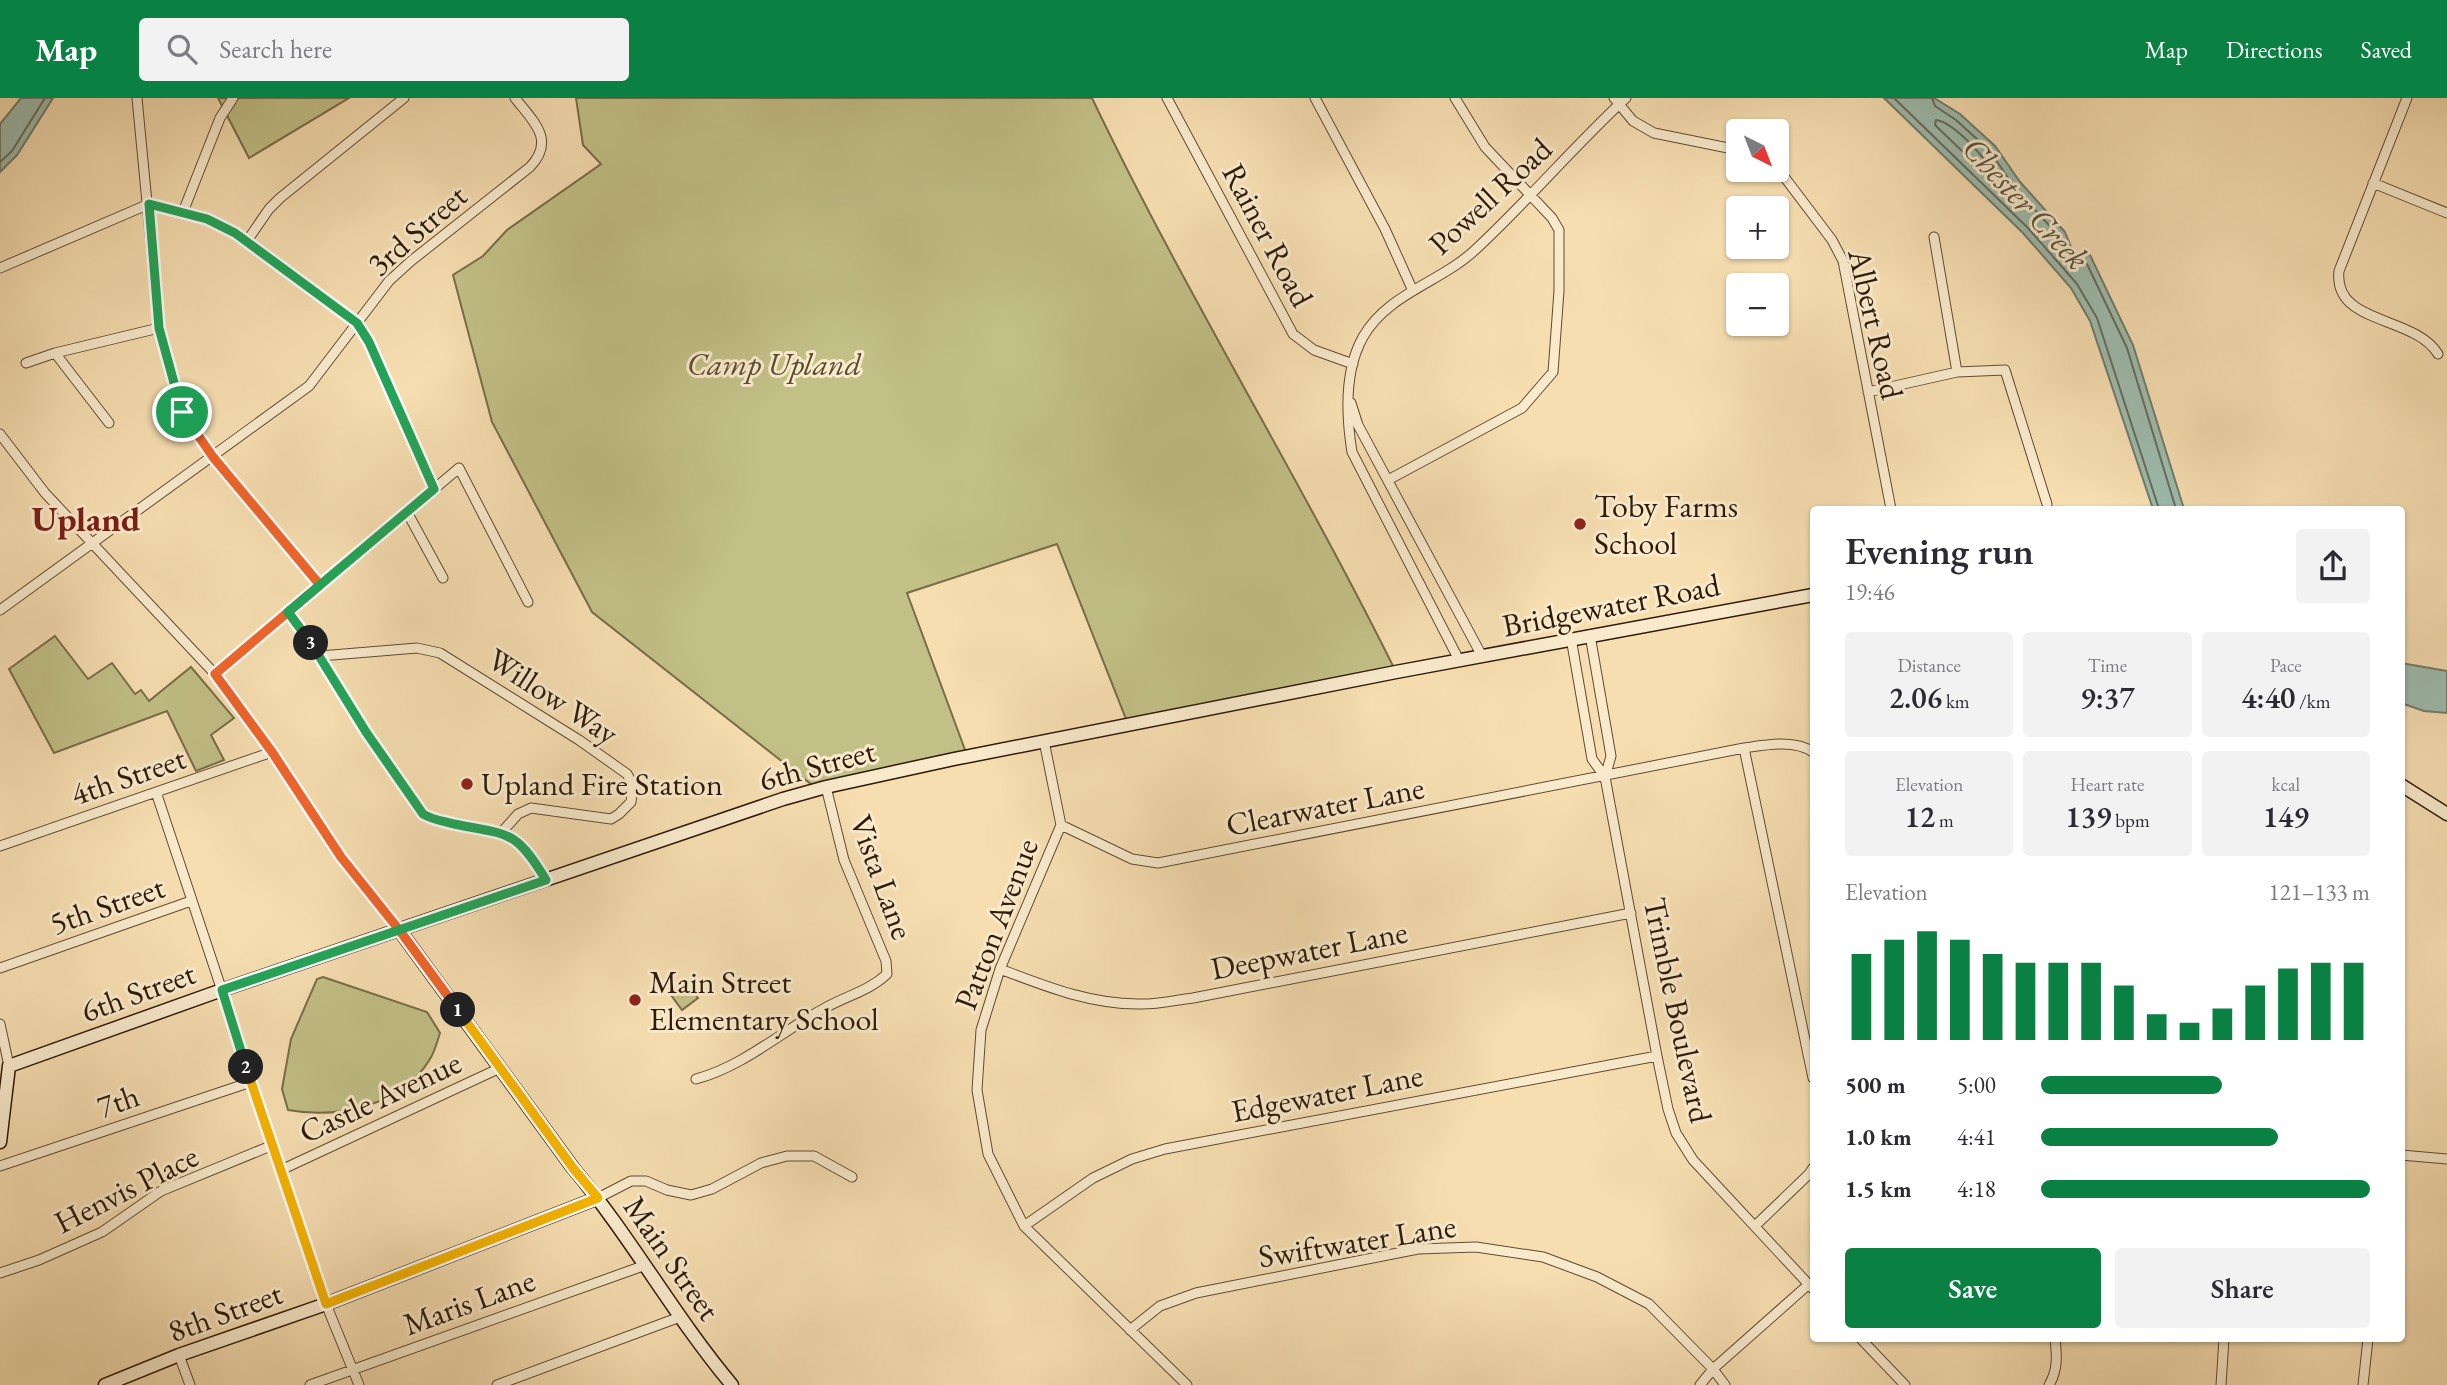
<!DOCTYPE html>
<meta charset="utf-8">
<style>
:root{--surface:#fff;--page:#f2f2f3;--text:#2b2b33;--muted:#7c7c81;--accent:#0b8043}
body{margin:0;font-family:"EB Garamond",serif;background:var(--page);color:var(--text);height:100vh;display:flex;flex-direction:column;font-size:26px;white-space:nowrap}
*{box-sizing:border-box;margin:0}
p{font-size:23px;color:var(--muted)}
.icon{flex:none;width:38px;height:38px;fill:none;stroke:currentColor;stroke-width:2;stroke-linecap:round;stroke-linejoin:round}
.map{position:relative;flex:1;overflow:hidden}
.drawer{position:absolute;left:1810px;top:408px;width:595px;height:836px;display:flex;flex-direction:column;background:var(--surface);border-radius:7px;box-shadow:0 2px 5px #0004}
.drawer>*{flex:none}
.needle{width:46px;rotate:138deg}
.fabs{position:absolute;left:1726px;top:21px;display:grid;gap:14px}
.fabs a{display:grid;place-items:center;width:63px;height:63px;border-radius:7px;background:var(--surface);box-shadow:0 2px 5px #0004;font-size:35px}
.pin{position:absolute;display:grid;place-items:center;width:60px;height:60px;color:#fff;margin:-30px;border:4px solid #fff;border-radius:50%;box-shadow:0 2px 7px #0007}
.km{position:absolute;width:35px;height:35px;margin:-18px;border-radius:50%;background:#222;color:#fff;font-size:19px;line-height:35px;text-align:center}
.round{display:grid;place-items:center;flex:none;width:74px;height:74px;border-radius:7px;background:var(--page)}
.head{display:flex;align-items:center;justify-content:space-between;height:119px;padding:0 35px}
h1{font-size:38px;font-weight:600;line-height:52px}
.metrics{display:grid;grid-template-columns:repeat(3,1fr);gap:10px;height:119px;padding:7px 35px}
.metrics div{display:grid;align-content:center;border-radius:7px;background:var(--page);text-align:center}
.metrics b{font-size:30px;font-weight:600}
.metrics small{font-size:19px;font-weight:400}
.metrics p{font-size:19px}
.chart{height:196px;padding:14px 35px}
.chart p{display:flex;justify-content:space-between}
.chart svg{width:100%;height:126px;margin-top:7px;stroke:var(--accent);stroke-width:6}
.action{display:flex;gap:14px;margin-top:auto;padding:14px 35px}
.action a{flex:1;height:80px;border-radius:7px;background:var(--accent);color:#fff;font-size:28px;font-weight:600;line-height:80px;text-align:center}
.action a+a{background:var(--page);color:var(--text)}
ul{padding:0 35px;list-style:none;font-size:23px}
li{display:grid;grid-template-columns:112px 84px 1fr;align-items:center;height:52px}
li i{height:18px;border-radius:9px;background:var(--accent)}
header{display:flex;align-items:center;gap:42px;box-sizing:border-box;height:98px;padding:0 35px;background:var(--accent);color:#fff}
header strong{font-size:33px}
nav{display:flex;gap:38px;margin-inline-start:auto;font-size:24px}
.search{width:490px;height:63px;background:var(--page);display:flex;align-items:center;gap:18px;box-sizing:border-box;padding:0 24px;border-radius:7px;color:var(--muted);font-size:26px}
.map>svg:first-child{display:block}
</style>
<header>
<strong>Map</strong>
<div class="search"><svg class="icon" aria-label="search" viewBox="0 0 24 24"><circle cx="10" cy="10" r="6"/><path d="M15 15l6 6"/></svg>Search here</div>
<nav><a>Map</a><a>Directions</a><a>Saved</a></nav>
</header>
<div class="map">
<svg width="2447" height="1287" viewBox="0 0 2447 1287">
<rect width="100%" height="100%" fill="#f6deb1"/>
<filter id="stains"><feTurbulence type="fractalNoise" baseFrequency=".00286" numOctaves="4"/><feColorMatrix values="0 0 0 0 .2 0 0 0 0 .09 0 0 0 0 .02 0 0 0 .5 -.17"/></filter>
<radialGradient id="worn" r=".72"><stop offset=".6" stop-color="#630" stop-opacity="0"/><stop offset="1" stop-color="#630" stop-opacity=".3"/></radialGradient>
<path fill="#c2c087" stroke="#786d48" stroke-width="2" d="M218 0H349L249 60Z
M576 0H1092C1185 195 1300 380 1396 574L1128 626 1057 446 907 495 968 660 812 687 592 514 492 324 453 177 483 158 507 132 601 66 583 47Z
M55 538 88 581 112 565 135 596 141 592 149 603 191 569 234 620 211 637 224 662 196 673 167 613 54 655 9 571Z
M323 879 427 914 440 935C437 944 435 953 430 961 402 1008 338 1021 288 1012L282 991 291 941 317 881Z
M684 881 698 900 682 912 668 893Z"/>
<path fill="#9dbcae" stroke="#717b6c" stroke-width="2" d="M21 0H53L17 57 0 74V26Z
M1884 0H1934L1960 16 1995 48 2020 84 2065 134 2071 149 2079 158 2090 157 2133 247 2184 411H2153L2090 223 2071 190 2023 135Z
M2401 565 2447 573V615L2424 613 2401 605Z"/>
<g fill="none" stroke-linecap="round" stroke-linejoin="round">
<path stroke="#666b5c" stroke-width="2" d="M1894 0 2028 130 2077 186 2097 220 2159 411
M1932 0 1935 8 1956 22 1990 53 2014 89 2058 137 2066 154 2076 163 2087 166 2127 250 2176 411
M1936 22C1955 25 1983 58 1994 75V79H1989L1935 27Z
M0 64 12 53 45 0"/>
<g stroke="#614b33" stroke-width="11">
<path id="street" d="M137 0 159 230 182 314 213 359 320 487
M1167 0 1293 236 1314 252 1353 266
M1315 0 1385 131 1413 193
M1614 0 1633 23 1654 35 1738 52
M2407 0 2339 173C2333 227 2414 217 2438 256
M1776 68 1832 142 1843 163 1891 411
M2373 85 2447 115
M149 106 207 121 235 135 357 225 369 244 434 391
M183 114 220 20 233 0
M1934 139 1957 274
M247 143 269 111 280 100 404 0
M0 170 149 106
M55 255 109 325
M26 265 55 255 159 230
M1868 294 1957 274 2005 272 2047 406
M1351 305 1358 327 1482 558
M0 336 45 395 215 576 272 654 341 759 400 833
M1388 382 1522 310 1553 274 1559 193V132L1552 120 1485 49 1455 0
M407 414 443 480
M0 512 309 288 389 183 411 163 530 69C556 42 533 23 515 0
M288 514 320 558 366 634 423 716C433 722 443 723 454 726 509 737 515 732 546 782
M1590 537 1611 658 1605 679
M1571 540 1592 661 1605 679 1657 958 1668 1011 1676 1035 1693 1062 1813 1191
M320 558 417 550 440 555 579 642 627 676 633 687 631 704 619 716 611 721 531 710 518 716 501 735
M1459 562 1352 354C1346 317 1344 273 1363 239 1387 196 1441 184 1475 152 1528 103 1574 48 1626 0
M215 576 459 370 528 504
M1044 643 1061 727 1000 871 981 932 977 992 988 1056 1024 1128 1187 1287
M1744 650 1813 980
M156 694 326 1206 359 1287
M1061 727 1132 761 1158 765 1744 650C1765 647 1794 641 1813 654
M0 748 272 654
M0 870 191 803
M1000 871C1045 888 1089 906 1138 906 1156 907 1175 902 1193 900L1631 815
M0 926 9 968
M696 981C744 968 782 933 825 910 846 898 869 893 887 876L886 863 844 762 826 689
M2401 1057 2447 1061
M0 1068 251 984
M281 1072 500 970
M598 1100 631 1083H646L667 1092 691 1097 712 1091 761 1065 787 1058H814L852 1079
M1024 1128 1093 1080 1132 1061 1165 1051 1657 958
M1755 1128 1809 1076 1813 1070
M0 1175 39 1162 102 1134 161 1093 273 1047
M1130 1232 1160 1208 1196 1195 1418 1151 1476 1149 1543 1159 1597 1179 1649 1206 1713 1271 1725 1287
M1861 1241 1905 1287
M179 1257 190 1287
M310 1287 643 1168
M497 1287 680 1219
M1700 1287 1713 1271 1809 1186
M2049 1287C2058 1272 2057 1258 2055 1241
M2221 1287 2224 1241
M2363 1287 2368 1241"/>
</g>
<g stroke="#2f1a09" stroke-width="15">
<path id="secondary" d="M2401 687 2447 716
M400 833 573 1070C631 1139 674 1218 732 1287
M0 1044 9 968 222 892 783 701 826 689 954 661 1396 574 1813 497
M105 1287 179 1257 326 1206 598 1100"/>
</g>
<use href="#street" stroke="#f9eacc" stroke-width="9"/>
<use href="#secondary" stroke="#f9eacc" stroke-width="12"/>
</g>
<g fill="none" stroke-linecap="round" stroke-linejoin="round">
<g stroke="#fff" stroke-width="14">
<path id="split-1" d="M182 314 213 359 320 487 215 576 272 654 341 759 400 833 458 912"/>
</g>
<g stroke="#fff" stroke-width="14">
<path id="split-2" d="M246 969 326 1206 598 1100 573 1070 458 912"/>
</g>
<g stroke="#fff" stroke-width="14">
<path id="split-3" d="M246 969 222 892 546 782C515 731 509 737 454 726 443 723 433 722 423 716L366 634 311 545"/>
</g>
<g stroke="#fff" stroke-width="14">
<path id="split-4" d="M182 314 159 230 149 106 207 121 235 135 357 225 369 244 434 391 288 514 311 545"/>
</g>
<use href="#split-1" stroke="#f0652b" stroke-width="9"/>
<use href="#split-2" stroke="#f5b400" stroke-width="9"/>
<use href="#split-3" stroke="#22a559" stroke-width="9"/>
<use href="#split-4" stroke="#22a559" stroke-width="9"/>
</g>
<g fill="#8f2418" stroke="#f9eacc" stroke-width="2.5">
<circle cx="1580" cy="426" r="7"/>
<circle cx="467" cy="686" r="7"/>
<circle cx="635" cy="902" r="7"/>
</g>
<g text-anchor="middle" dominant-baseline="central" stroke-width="6" stroke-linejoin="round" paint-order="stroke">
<g font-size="32" fill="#2f1a09" stroke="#f9eacc">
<text transform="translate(1490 98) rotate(-43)">Powell Road</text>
<text transform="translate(417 132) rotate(-41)">3rd Street</text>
<text transform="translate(1268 137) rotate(62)">Rainer Road</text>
<text transform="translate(1876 226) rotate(77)">Albert Road</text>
<text transform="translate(1611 507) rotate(-11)">Bridgewater Road</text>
<text transform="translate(553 598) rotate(33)">Willow Way</text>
<text transform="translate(817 667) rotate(-15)">6th Street</text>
<text transform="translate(128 678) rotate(-19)">4th Street</text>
<text transform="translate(1325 708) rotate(-11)">Clearwater Lane</text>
<text transform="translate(882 779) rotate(70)">Vista Lane</text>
<text transform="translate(107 807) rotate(-19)">5th Street</text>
<text transform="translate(996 826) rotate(-69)">Patton Avenue</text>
<text transform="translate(1309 852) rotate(-11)">Deepwater Lane</text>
<text transform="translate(138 894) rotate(-20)">6th Street</text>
<text transform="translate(1678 912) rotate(78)">Trimble Boulevard</text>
<text transform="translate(1327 995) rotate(-11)">Edgewater Lane</text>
<text transform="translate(380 999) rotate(-25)">Castle Avenue</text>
<text transform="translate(118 1003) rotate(-19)">7th</text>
<text transform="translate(126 1091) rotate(-27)">Henvis Place</text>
<text transform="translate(1357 1143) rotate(-9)">Swiftwater Lane</text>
<text transform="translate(672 1160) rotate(55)">Main Street</text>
<text transform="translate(469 1204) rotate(-20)">Maris Lane</text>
<text transform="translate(225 1214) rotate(-20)">8th Street</text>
</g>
<g font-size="32" font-style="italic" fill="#5b4c2f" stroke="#f9eacc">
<text x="774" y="266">Camp Upland</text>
</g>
<g font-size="32" fill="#2f1a09" stroke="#f9eacc" text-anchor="start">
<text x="1594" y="408">Toby Farms<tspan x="1594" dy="37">School</tspan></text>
<text x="481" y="686">Upland Fire Station</text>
<text x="649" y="884">Main Street<tspan x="649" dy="37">Elementary School</tspan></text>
</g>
<g font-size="33" font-style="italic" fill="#565343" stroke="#f9eacc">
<text transform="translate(2026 105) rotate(47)">Chester Creek</text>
</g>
<g font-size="35" font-weight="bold" fill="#7a1f14" stroke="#f9eacc">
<text x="86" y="420">Upland</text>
</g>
</g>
<rect width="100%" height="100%" filter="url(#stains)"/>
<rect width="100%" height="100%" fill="url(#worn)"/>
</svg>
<div class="fabs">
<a><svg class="needle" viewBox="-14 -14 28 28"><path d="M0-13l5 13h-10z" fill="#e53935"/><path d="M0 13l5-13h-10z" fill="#7c7c81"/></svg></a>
<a>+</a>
<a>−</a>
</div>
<div class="pin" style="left:182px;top:314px;background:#1e9e55"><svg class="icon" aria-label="arrive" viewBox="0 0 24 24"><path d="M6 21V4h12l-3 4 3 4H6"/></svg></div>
<b class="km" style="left:458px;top:912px">1</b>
<b class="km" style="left:246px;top:969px">2</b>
<b class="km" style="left:311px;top:545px">3</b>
<section class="drawer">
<div class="head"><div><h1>Evening run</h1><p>19:46</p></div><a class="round"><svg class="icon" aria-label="share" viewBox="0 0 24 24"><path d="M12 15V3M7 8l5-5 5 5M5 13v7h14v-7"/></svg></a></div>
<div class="metrics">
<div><p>Distance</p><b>2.06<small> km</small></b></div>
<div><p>Time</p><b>9:37</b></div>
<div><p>Pace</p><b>4:40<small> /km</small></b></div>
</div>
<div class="metrics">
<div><p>Elevation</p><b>12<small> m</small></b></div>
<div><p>Heart rate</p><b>139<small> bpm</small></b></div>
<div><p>kcal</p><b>149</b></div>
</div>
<div class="chart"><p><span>Elevation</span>121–133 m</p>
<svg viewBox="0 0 160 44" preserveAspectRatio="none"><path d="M5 44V14M15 44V9M25 44V6M35 44V9M45 44V14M55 44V17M65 44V17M75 44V17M85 44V25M95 44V35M105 44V38M115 44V33M125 44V25M135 44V19M145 44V17M155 44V17"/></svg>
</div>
<ul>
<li><b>500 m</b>5:00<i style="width:55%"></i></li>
<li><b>1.0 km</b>4:41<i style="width:72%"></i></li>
<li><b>1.5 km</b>4:18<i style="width:100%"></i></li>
</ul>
<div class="action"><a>Save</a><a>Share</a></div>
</section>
</div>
